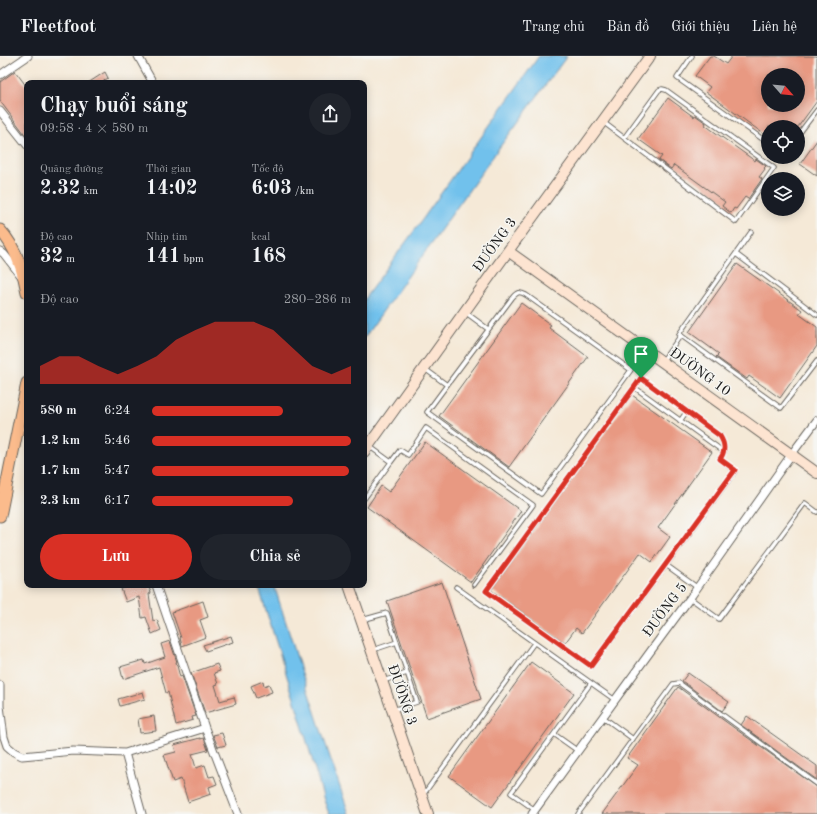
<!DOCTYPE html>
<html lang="vi">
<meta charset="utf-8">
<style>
:root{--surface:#171b24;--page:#20242c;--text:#f1f3f6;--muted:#9ea1a6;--line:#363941;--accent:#d93025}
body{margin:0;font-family:"Old Standard TT",serif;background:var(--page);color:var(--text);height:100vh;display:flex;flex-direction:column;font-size:15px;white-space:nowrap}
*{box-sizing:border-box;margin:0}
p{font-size:13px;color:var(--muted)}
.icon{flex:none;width:22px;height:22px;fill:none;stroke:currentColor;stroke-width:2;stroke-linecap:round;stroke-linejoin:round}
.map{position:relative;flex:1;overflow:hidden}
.panel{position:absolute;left:24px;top:24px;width:343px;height:508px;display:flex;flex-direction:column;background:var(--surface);border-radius:8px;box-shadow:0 2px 10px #0003}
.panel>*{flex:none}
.needle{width:26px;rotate:117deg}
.tools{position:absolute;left:761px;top:12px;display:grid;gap:8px}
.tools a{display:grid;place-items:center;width:44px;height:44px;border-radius:50%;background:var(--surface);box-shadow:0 2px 10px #0003;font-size:20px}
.pin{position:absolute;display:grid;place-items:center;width:34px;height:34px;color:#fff;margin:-41px -17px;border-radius:50% 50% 50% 0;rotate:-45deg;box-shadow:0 0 4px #0007}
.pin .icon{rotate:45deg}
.round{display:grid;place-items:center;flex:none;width:42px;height:42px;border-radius:21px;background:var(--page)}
.head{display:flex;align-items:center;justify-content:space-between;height:68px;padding:0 16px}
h1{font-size:22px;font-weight:600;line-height:30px}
.stats{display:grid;grid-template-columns:repeat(3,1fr);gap:6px;height:68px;padding:4px 16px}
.stats div{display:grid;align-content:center}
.stats b{font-size:20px;font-weight:600}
.stats small{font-size:11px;font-weight:400}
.stats p{font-size:11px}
.chart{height:112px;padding:8px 16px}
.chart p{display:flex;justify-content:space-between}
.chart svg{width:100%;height:72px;margin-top:4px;fill:var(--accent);opacity:.7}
.cta{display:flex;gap:8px;margin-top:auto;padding:8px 16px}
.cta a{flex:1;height:46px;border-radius:24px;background:var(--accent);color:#fff;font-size:16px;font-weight:600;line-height:46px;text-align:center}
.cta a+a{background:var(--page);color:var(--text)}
ul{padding:0 16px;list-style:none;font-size:13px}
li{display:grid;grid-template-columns:64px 48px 1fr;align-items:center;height:30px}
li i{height:10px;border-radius:5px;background:var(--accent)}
header{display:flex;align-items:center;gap:24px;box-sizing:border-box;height:56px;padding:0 20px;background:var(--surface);border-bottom:1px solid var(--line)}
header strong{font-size:19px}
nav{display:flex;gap:22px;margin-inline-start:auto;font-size:14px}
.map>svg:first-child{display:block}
</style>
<header>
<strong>Fleetfoot</strong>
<nav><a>Trang chủ</a><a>Bản đồ</a><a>Giới thiệu</a><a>Liên hệ</a></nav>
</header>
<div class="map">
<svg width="817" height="758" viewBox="0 0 817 758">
<rect width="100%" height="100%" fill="#f6f6f2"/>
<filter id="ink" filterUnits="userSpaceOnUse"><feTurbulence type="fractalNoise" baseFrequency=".025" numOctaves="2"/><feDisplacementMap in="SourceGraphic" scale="8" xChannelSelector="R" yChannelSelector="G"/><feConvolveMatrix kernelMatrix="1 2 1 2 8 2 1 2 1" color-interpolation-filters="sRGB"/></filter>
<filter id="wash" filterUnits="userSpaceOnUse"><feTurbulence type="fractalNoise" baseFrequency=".012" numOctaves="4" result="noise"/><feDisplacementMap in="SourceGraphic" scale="16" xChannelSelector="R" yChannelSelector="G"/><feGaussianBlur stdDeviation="0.9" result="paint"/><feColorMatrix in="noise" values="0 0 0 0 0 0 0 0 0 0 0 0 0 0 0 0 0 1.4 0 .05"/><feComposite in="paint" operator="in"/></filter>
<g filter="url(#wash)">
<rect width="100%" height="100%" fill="#f5e9d7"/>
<path fill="#71c1ec" stroke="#466e84" d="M539 0H567L499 92 364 282V243L417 171Z
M258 529H274L300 611 349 758H329L324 744 297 652Z"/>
<g id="blocks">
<path fill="#e89982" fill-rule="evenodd" d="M710 0H714L726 8 732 0H817V45L798 71H768V81L706 36 710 31 695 20ZM768 19H798V49H768Z
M15 15 27 31V81L0 45V26Z
M105 16 108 22 101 27H88Z
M668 42 694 61 695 59 706 67 705 69 755 105 756 103 766 110 764 112 765 113 759 121 762 123 748 143 745 141 736 153 734 152 731 157 722 150 725 146 674 109 671 113 659 104 662 100 638 83Z
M817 84V120L800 108Z
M737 208 802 254 799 258 817 271V290L780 342 749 320 747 323 716 301 719 298 689 276Z
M521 247 551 269 549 272 588 301 509 411 439 360Z
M632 339 712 396 658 472 670 481 652 506 640 497 582 577 576 572 565 587 491 534Z
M425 386 521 455 471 526 367 451 381 430 389 436Z
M442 526 481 643 427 662 387 545Z
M124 529H148L151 537 149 538 153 565 157 564 161 574 152 578 146 561 142 562 139 541 126 546 121 533 125 532Z
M203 545 208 561 200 564 206 581 182 590 180 582H181L172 556Z
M231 580 233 586 206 595 203 589Z
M170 585 177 606H176L180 621 182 620 196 660 192 661 193 664 176 669 168 636 166 637 159 611 123 623 120 611 144 604 145 608 165 601 161 588Z
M531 606 574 637 492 751 449 720Z
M217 608 220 615 214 617 218 628 215 629 220 645 234 641 236 648 205 657 191 617Z
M688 617 729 646 722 655 682 625Z
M263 625 264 630 269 628 272 636 256 642 251 630Z
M678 631 737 674 817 731V758H602L638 709 627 702Z
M143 636 145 643 120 650 118 643Z
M154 660 156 675 140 677 138 663Z
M747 660 817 710V724L741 669Z
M222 677 226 689 218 691 213 679Z
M200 682V683L204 682 208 694 192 698 196 712 205 709 209 721 214 720 217 728 209 731 211 738 188 746 181 723 173 726 164 699 176 696 174 689Z"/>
</g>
</g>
<g filter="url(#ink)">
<use href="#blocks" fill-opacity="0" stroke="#68645d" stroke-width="1"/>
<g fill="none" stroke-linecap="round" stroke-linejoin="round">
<g stroke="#68645d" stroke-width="5.5">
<path id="lane" d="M692 0 677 22 768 87
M603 66 736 166 774 112 666 34 662 33 659 34 624 82
M798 79 817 54
M751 176 679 278 781 352 817 305
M736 198 817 259
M465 256 488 273
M663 304 681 279
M425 313 447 329 427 356 541 438 631 314 526 239C519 235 517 236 512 242L447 329
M634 331 724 396
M680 365 687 355
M391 406 400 394 408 399 426 372 533 449 474 529
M364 443 391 406 369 390
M666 509 591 610 486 535 641 322 720 380C725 388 726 395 720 403L735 415 666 509 698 532
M456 531 615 644
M690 542 719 563 805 447 817 456
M362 564 387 557 417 646 393 654
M373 594 397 586
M383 625 407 617
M603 661 633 683
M554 678 578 695
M423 739 534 587
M535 754 511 737 591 627
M578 758 673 628 679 627 817 728"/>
</g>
<g stroke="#68645d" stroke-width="9">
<path id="street" d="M138 0 153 27
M0 19 28 0
M0 55 27 89
M0 195 4 198 22 221
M156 529 205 672 238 758
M0 629V650L4 681 7 690 14 696 22 700 33 699 73 695 125 697 205 672
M125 697 142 758
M532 758 650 596 690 542 791 399 817 364"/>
</g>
<g stroke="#68645d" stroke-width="12">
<path id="secondary" d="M508 195 817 417
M364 396 508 195 650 0
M349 529 428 758"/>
</g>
<g stroke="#68645d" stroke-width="13">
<path id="primary" d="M0 174C16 191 23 214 27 236
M0 460 27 327"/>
</g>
<use href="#lane" stroke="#fff" stroke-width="3.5"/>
<use href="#street" stroke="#fff" stroke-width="7"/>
<use href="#secondary" stroke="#fde4d1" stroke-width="10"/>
<use href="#primary" stroke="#fbbb8c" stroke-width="11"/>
</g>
</g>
<g fill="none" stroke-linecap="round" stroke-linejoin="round" filter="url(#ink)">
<g stroke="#fff" stroke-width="8">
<path id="route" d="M641 322 720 380C725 388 726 395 720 403L735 414 591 610 486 535Z"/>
</g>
<use href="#route" stroke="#d93025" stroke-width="5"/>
</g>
<g text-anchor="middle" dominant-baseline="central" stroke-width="3" stroke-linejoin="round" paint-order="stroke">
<g font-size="14" fill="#1c1c1c" stroke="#f6f6f2">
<text transform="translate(495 189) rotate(-54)">ĐƯỜNG 3</text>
<text transform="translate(700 316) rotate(36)">ĐƯỜNG 10</text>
<text transform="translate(665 554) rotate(-53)">ĐƯỜNG 5</text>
<text transform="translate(402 639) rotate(71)">ĐƯỜNG 3</text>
</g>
</g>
</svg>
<div class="tools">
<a><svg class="needle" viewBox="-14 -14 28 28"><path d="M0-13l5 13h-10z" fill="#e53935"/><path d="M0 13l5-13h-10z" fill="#9ea1a6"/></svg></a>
<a><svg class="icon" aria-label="locate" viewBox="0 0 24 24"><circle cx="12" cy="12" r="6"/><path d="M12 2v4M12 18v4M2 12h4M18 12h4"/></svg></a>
<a><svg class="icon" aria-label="layers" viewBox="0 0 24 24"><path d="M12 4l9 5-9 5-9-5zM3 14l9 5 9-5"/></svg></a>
</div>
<div class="pin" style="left:641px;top:322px;background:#1e9e55"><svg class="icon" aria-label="arrive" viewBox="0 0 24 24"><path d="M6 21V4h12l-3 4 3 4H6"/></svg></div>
<section class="panel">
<div class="head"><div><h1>Chạy buổi sáng</h1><p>09:58 · 4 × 580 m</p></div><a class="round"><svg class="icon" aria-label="share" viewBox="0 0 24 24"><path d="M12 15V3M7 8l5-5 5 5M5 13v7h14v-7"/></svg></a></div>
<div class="stats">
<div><p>Quãng đường</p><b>2.32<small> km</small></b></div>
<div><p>Thời gian</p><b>14:02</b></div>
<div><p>Tốc độ</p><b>6:03<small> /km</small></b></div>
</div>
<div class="stats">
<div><p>Độ cao</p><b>32<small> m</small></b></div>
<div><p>Nhịp tim</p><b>141<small> bpm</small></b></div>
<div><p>kcal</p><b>168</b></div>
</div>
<div class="chart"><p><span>Độ cao</span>280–286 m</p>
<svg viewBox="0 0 160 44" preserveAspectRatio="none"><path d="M0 44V33L10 27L20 27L30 33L40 38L50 33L60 27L70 17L80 11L90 6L100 6L110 6L120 11L130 22L140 33L150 38L160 33V44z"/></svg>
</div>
<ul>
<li><b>580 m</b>6:24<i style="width:66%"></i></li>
<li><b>1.2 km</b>5:46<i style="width:100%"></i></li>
<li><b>1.7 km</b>5:47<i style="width:99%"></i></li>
<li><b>2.3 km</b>6:17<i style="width:71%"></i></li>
</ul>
<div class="cta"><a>Lưu</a><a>Chia sẻ</a></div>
</section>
</div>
